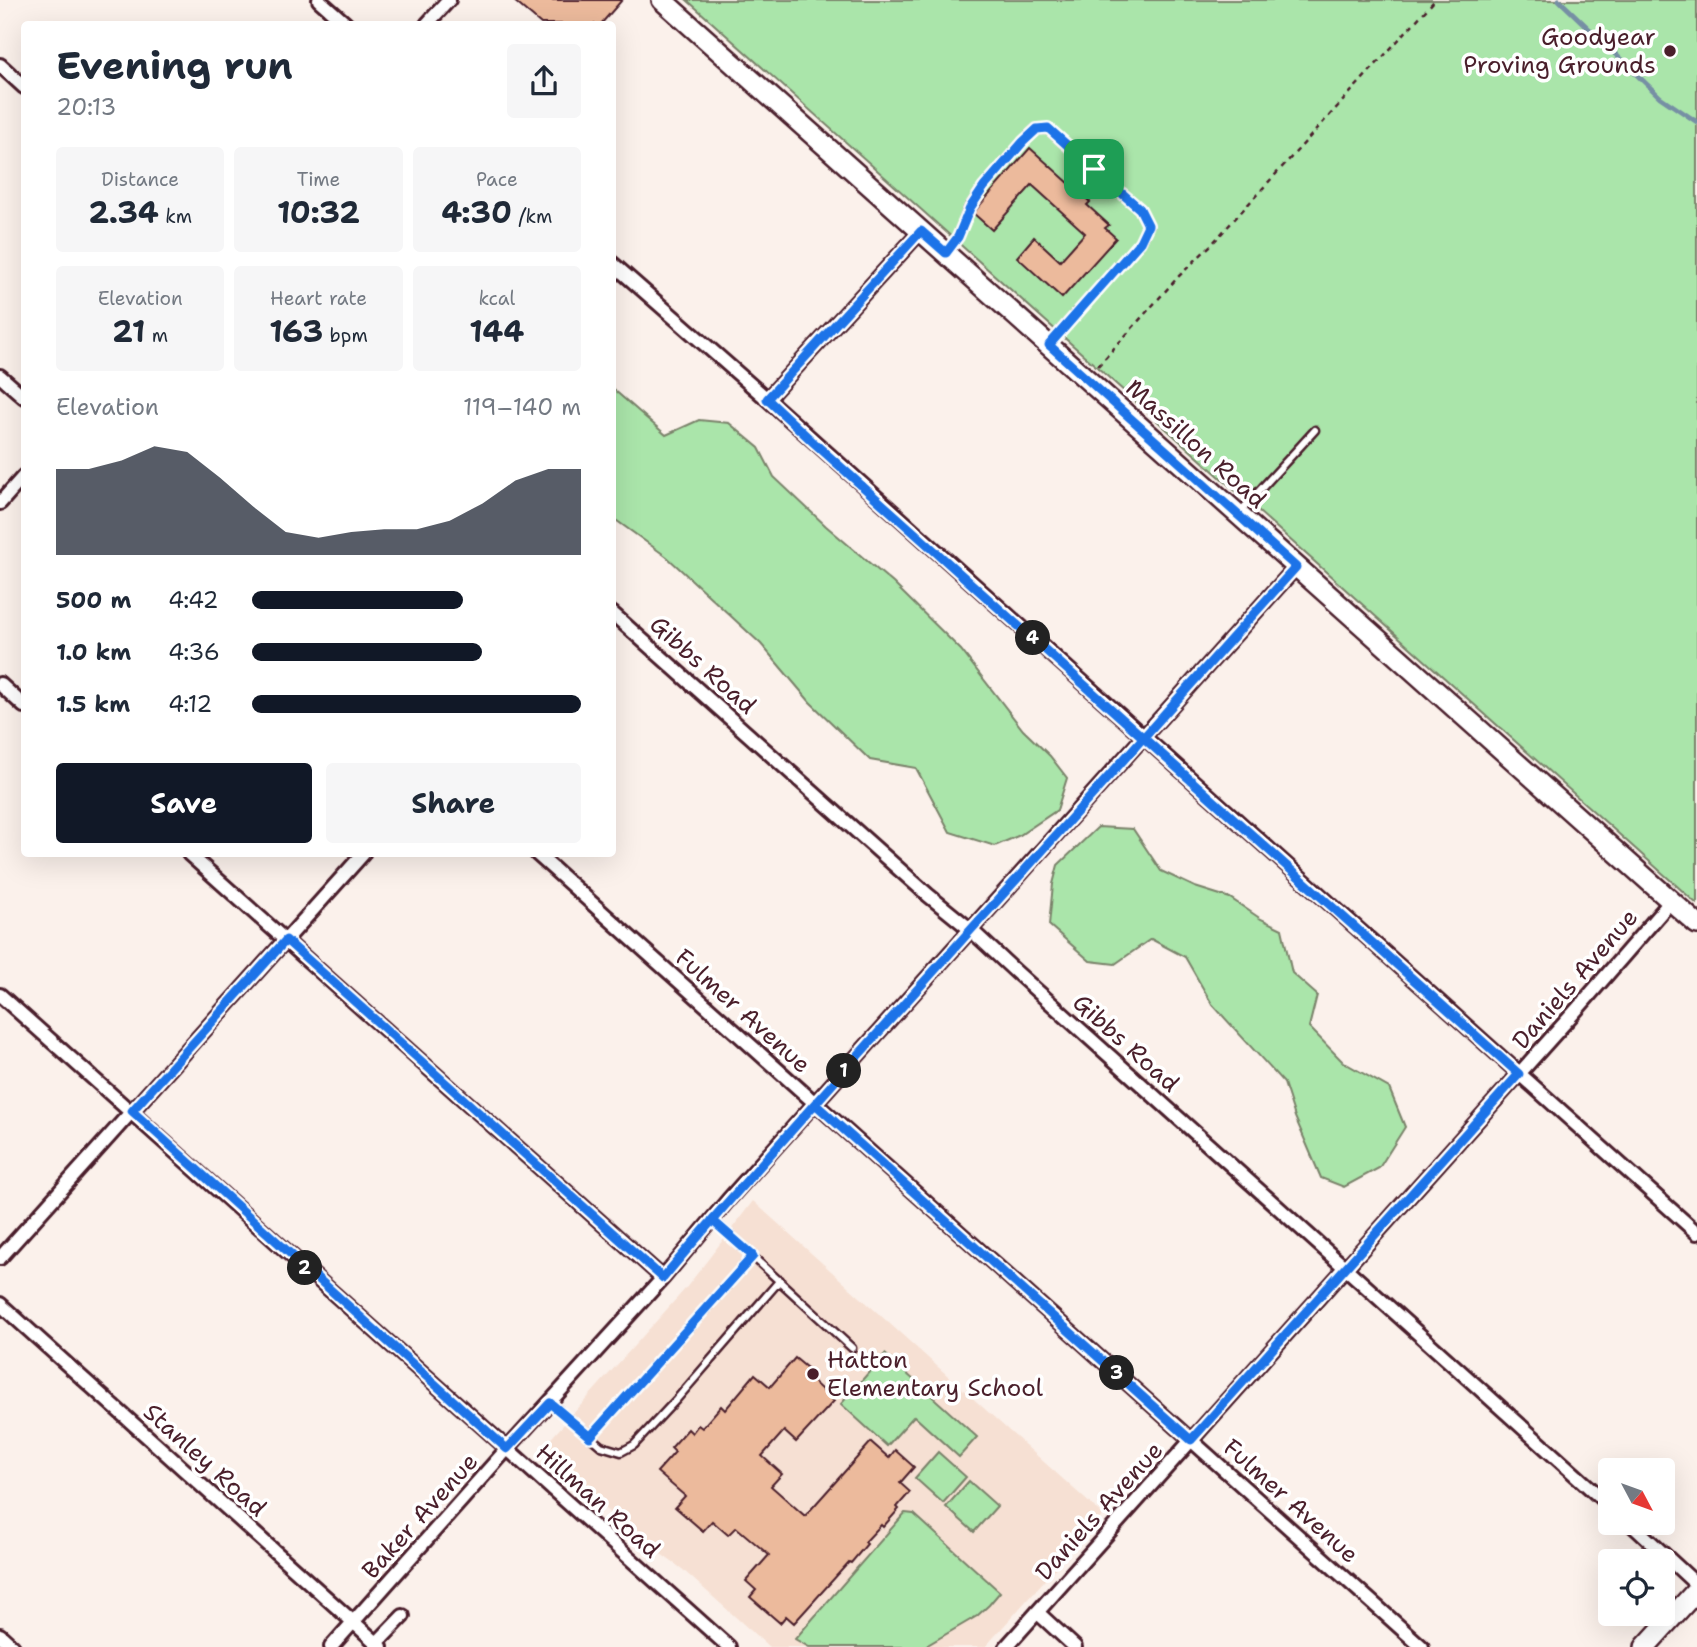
<!DOCTYPE html>
<meta charset="utf-8">
<style>
:root{--surface:#fff;--page:#f6f6f7;--text:#1f2937;--muted:#747a83;--accent:#111827}
body{margin:0;font-family:"Shantell Sans",sans-serif;background:var(--page);color:var(--text);height:100vh;display:flex;flex-direction:column;font-size:26px;white-space:nowrap}
*{box-sizing:border-box;margin:0}
p{font-size:23px;color:var(--muted)}
.icon{flex:none;width:38px;height:38px;fill:none;stroke:currentColor;stroke-width:2;stroke-linecap:round;stroke-linejoin:round}
.map{position:relative;flex:1;overflow:hidden}
.panel{position:absolute;left:21px;top:21px;width:595px;height:836px;display:flex;flex-direction:column;background:var(--surface);border-radius:7px;box-shadow:0 7px 28px #0002}
.panel>*{flex:none}
.needle{width:46px;rotate:131deg}
.controls{position:absolute;left:1598px;top:1458px;display:grid;gap:14px}
.controls a{display:grid;place-items:center;width:77px;height:77px;border-radius:7px;background:var(--surface);box-shadow:0 7px 28px #0002;font-size:35px}
.pin{position:absolute;display:grid;place-items:center;width:60px;height:60px;color:#fff;margin:-30px;border-radius:14px;box-shadow:0 4px 10px #0006}
.km{position:absolute;width:35px;height:35px;margin:-18px;border-radius:50%;background:#222;color:#fff;font-size:19px;line-height:35px;text-align:center}
.round{display:grid;place-items:center;flex:none;width:74px;height:74px;border-radius:7px;background:var(--page)}
.summary{display:flex;align-items:center;justify-content:space-between;height:119px;padding:0 35px}
h1{font-size:38px;font-weight:700;line-height:52px}
.metrics{display:grid;grid-template-columns:repeat(3,1fr);gap:10px;height:119px;padding:7px 35px}
.metrics div{display:grid;align-content:center;border-radius:7px;background:var(--page);text-align:center}
.metrics b{font-size:30px;font-weight:700}
.metrics small{font-size:19px;font-weight:400}
.metrics p{font-size:19px}
.chart{height:196px;padding:14px 35px}
.chart p{display:flex;justify-content:space-between}
.chart svg{width:100%;height:126px;margin-top:7px;fill:var(--accent);opacity:.7}
.button{display:flex;gap:14px;margin-top:auto;padding:14px 35px}
.button a{flex:1;height:80px;border-radius:7px;background:var(--accent);color:#fff;font-size:28px;font-weight:700;line-height:80px;text-align:center}
.button a+a{background:var(--page);color:var(--text)}
ul{padding:0 35px;list-style:none;font-size:23px}
li{display:grid;grid-template-columns:112px 84px 1fr;align-items:center;height:52px}
li i{height:18px;border-radius:9px;background:var(--accent)}
.map>svg:first-child{display:block}
</style>
<div class="map">
<svg width="1697" height="1647" viewBox="0 0 1697 1647">
<rect width="100%" height="100%" fill="#fbf1eb"/>
<filter id="ink" filterUnits="userSpaceOnUse"><feTurbulence type="fractalNoise" baseFrequency=".0143" numOctaves="2"/><feDisplacementMap in="SourceGraphic" scale="14" xChannelSelector="R" yChannelSelector="G"/><feConvolveMatrix kernelMatrix="1 2 1 2 8 2 1 2 1" color-interpolation-filters="sRGB"/></filter>
<g filter="url(#ink)">
<path fill="#f6e0d3" d="M753 1201 1103 1515 985 1647H769L682 1569 634 1535 542 1452V1449L546 1444 686 1288Z"/>
<path fill="#aae5aa" stroke="#7a826a" stroke-width="2" d="M687 0H1697V904Z
M613 389 666 435 699 420 729 423 759 448 774 477 826 526 893 583 961 650 1023 730 1050 756 1067 778 1057 810 1020 835 995 846 950 832 916 768 870 760 810 702 761 644 667 557 613 518Z
M1098 827 1133 829 1161 871 1195 887 1230 898 1261 919 1282 929 1292 973 1317 995 1309 1027 1343 1062 1389 1088 1405 1127 1379 1168 1344 1187 1321 1178 1295 1117 1284 1083 1212 1004 1185 957 1151 939 1115 964 1090 961 1049 925 1053 884 1058 865Z
M885 1354 977 1437 959 1457 914 1416 887 1446 841 1404Z
M938 1452 966 1477 943 1503 915 1478Z
M969 1481 997 1506 974 1532 946 1507Z
M905 1513 914 1514 1000 1592 989 1605 977 1616 924 1647H809L795 1639Z"/>
<g fill="none" stroke-linecap="round" stroke-linejoin="round">
<path stroke="#768fa4" stroke-width="5" d="M1559 0 1660 97 1697 122"/>
</g>
<path fill="#ecba9c" stroke="#4a1f2b" stroke-width="2" d="M513 0H622L601 24H541Z
M1030 148 1090 202 1087 205 1109 225 1105 228 1116 238 1062 298 1017 257 1034 237 1060 261 1085 233 1032 185 992 230 973 213Z
M795 1358 813 1373 809 1378 834 1401 796 1442 784 1431 762 1456 782 1474 771 1486 805 1516 871 1442 889 1458 895 1450 914 1467 900 1483 910 1492 897 1507 899 1509 883 1527 881 1525 865 1542 867 1544 851 1563 849 1562 794 1623 786 1616 780 1623 750 1597 756 1590 746 1581 769 1555 736 1527 728 1535 712 1521 703 1531 675 1507 685 1496 657 1472 675 1452 671 1448 688 1429 692 1433 698 1425 702 1428 721 1406 725 1410 755 1374 770 1387Z"/>
<g fill="none" stroke-linecap="round" stroke-linejoin="round">
<g stroke="#4a1f2b" stroke-width="11">
<path id="lane" d="M947 252 958 237 969 208 984 187 1023 142 1036 129H1048L1140 209 1148 225 1140 242 1051 342
M1239 513 1315 430
M712 1219 852 1348
M550 1403 601 1446 621 1452 634 1445 676 1400 780 1280
M590 1437 753 1256"/>
</g>
<g stroke="#4a1f2b" stroke-width="18">
<path id="street" d="M319 0 346 24
M427 24 449 0
M0 65 24 87
M612 263 767 399 1697 1233
M0 376 24 397
M767 399 921 231
M0 503 24 476
M612 613 928 895 971 930 1015 971 1610 1506
M0 684 24 706
M189 854 663 1278
M537 854 1422 1647
M0 995 729 1647
M0 1258 363 854
M0 1304 381 1647
M1629 1522 1697 1585
M1037 1612 1075 1647
M0 1635 13 1647
M377 1643 403 1616
M331 1647 507 1449 663 1278 729 1199 1296 567
M1006 1647 1579 1007 1671 901"/>
</g>
<g stroke="#4a1f2b" stroke-width="24">
<path id="secondary" d="M662 0 1697 924
M1645 1647 1697 1590"/>
</g>
<path stroke="#4a1f2b" stroke-width="2.5" stroke-dasharray="5 5" stroke-linecap="butt" d="M1098 366 1179 276 1210 246 1435 0"/>
<use href="#lane" stroke="#fff" stroke-width="6"/>
<use href="#street" stroke="#fff" stroke-width="12"/>
<use href="#secondary" stroke="#fff" stroke-width="19"/>
</g>
</g>
<g fill="none" stroke-linecap="round" stroke-linejoin="round" filter="url(#ink)">
<g stroke="#fff" stroke-width="14">
<path id="route" d="M1094 169 1140 209 1148 225 1140 242 1049 345 1296 567C1186 689 1078 812 968 933 866 1047 762 1160 663 1278L286 940 132 1111 507 1449 550 1403 590 1437 753 1256 712 1220 815 1104 1191 1440 1519 1074 813 442 767 399 921 231 946 253 958 237 970 208 984 187 1023 142 1037 129 1048 128 1094 169"/>
</g>
<use href="#route" stroke="#1a73e8" stroke-width="9"/>
</g>
<g fill="#4a1f2b" stroke="#fff" stroke-width="2.5">
<circle cx="1670" cy="51" r="7"/>
<circle cx="813" cy="1374" r="7"/>
</g>
<g text-anchor="middle" dominant-baseline="central" stroke-width="7" stroke-linejoin="round" paint-order="stroke">
<g font-size="24" fill="#4a1f2b" stroke="#fff" text-anchor="end">
<text x="1656" y="37">Goodyear<tspan x="1656" dy="28">Proving Grounds</tspan></text>
<text x="827" y="1360" text-anchor="start">Hatton<tspan x="827" dy="28">Elementary School</tspan></text>
</g>
<g font-size="24" fill="#4a1f2b" stroke="#fff">
<text transform="translate(1196 444) rotate(42)">Massillon Road</text>
<text transform="translate(703 665) rotate(42)">Gibbs Road</text>
<text transform="translate(1575 979) rotate(-49)">Daniels Avenue</text>
<text transform="translate(743 1011) rotate(42)">Fulmer Avenue</text>
<text transform="translate(1126 1043) rotate(42)">Gibbs Road</text>
<text transform="translate(205 1460) rotate(42)">Stanley Road</text>
<text transform="translate(598 1501) rotate(42)">Hillman Road</text>
<text transform="translate(1291 1501) rotate(42)">Fulmer Avenue</text>
<text transform="translate(1099 1511) rotate(-48)">Daniels Avenue</text>
<text transform="translate(420 1516) rotate(-48)">Baker Avenue</text>
</g>
</g>
</svg>
<div class="controls">
<a><svg class="needle" viewBox="-14 -14 28 28"><path d="M0-13l5 13h-10z" fill="#e53935"/><path d="M0 13l5-13h-10z" fill="#747a83"/></svg></a>
<a><svg class="icon" aria-label="locate" viewBox="0 0 24 24"><circle cx="12" cy="12" r="6"/><path d="M12 2v4M12 18v4M2 12h4M18 12h4"/></svg></a>
</div>
<div class="pin" style="left:1094px;top:169px;background:#1e9e55"><svg class="icon" aria-label="arrive" viewBox="0 0 24 24"><path d="M6 21V4h12l-3 4 3 4H6"/></svg></div>
<b class="km" style="left:844px;top:1071px">1</b>
<b class="km" style="left:305px;top:1268px">2</b>
<b class="km" style="left:1117px;top:1373px">3</b>
<b class="km" style="left:1033px;top:638px">4</b>
<section class="panel">
<div class="summary"><div><h1>Evening run</h1><p>20:13</p></div><a class="round"><svg class="icon" aria-label="share" viewBox="0 0 24 24"><path d="M12 15V3M7 8l5-5 5 5M5 13v7h14v-7"/></svg></a></div>
<div class="metrics">
<div><p>Distance</p><b>2.34<small> km</small></b></div>
<div><p>Time</p><b>10:32</b></div>
<div><p>Pace</p><b>4:30<small> /km</small></b></div>
</div>
<div class="metrics">
<div><p>Elevation</p><b>21<small> m</small></b></div>
<div><p>Heart rate</p><b>163<small> bpm</small></b></div>
<div><p>kcal</p><b>144</b></div>
</div>
<div class="chart"><p><span>Elevation</span>119–140 m</p>
<svg viewBox="0 0 160 44" preserveAspectRatio="none"><path d="M0 44V14L10 14L20 11L30 6L40 8L50 17L60 27L70 36L80 38L90 36L100 35L110 35L120 32L130 26L140 18L150 14L160 14V44z"/></svg>
</div>
<ul>
<li><b>500 m</b>4:42<i style="width:64%"></i></li>
<li><b>1.0 km</b>4:36<i style="width:70%"></i></li>
<li><b>1.5 km</b>4:12<i style="width:100%"></i></li>
</ul>
<div class="button"><a>Save</a><a>Share</a></div>
</section>
</div>
